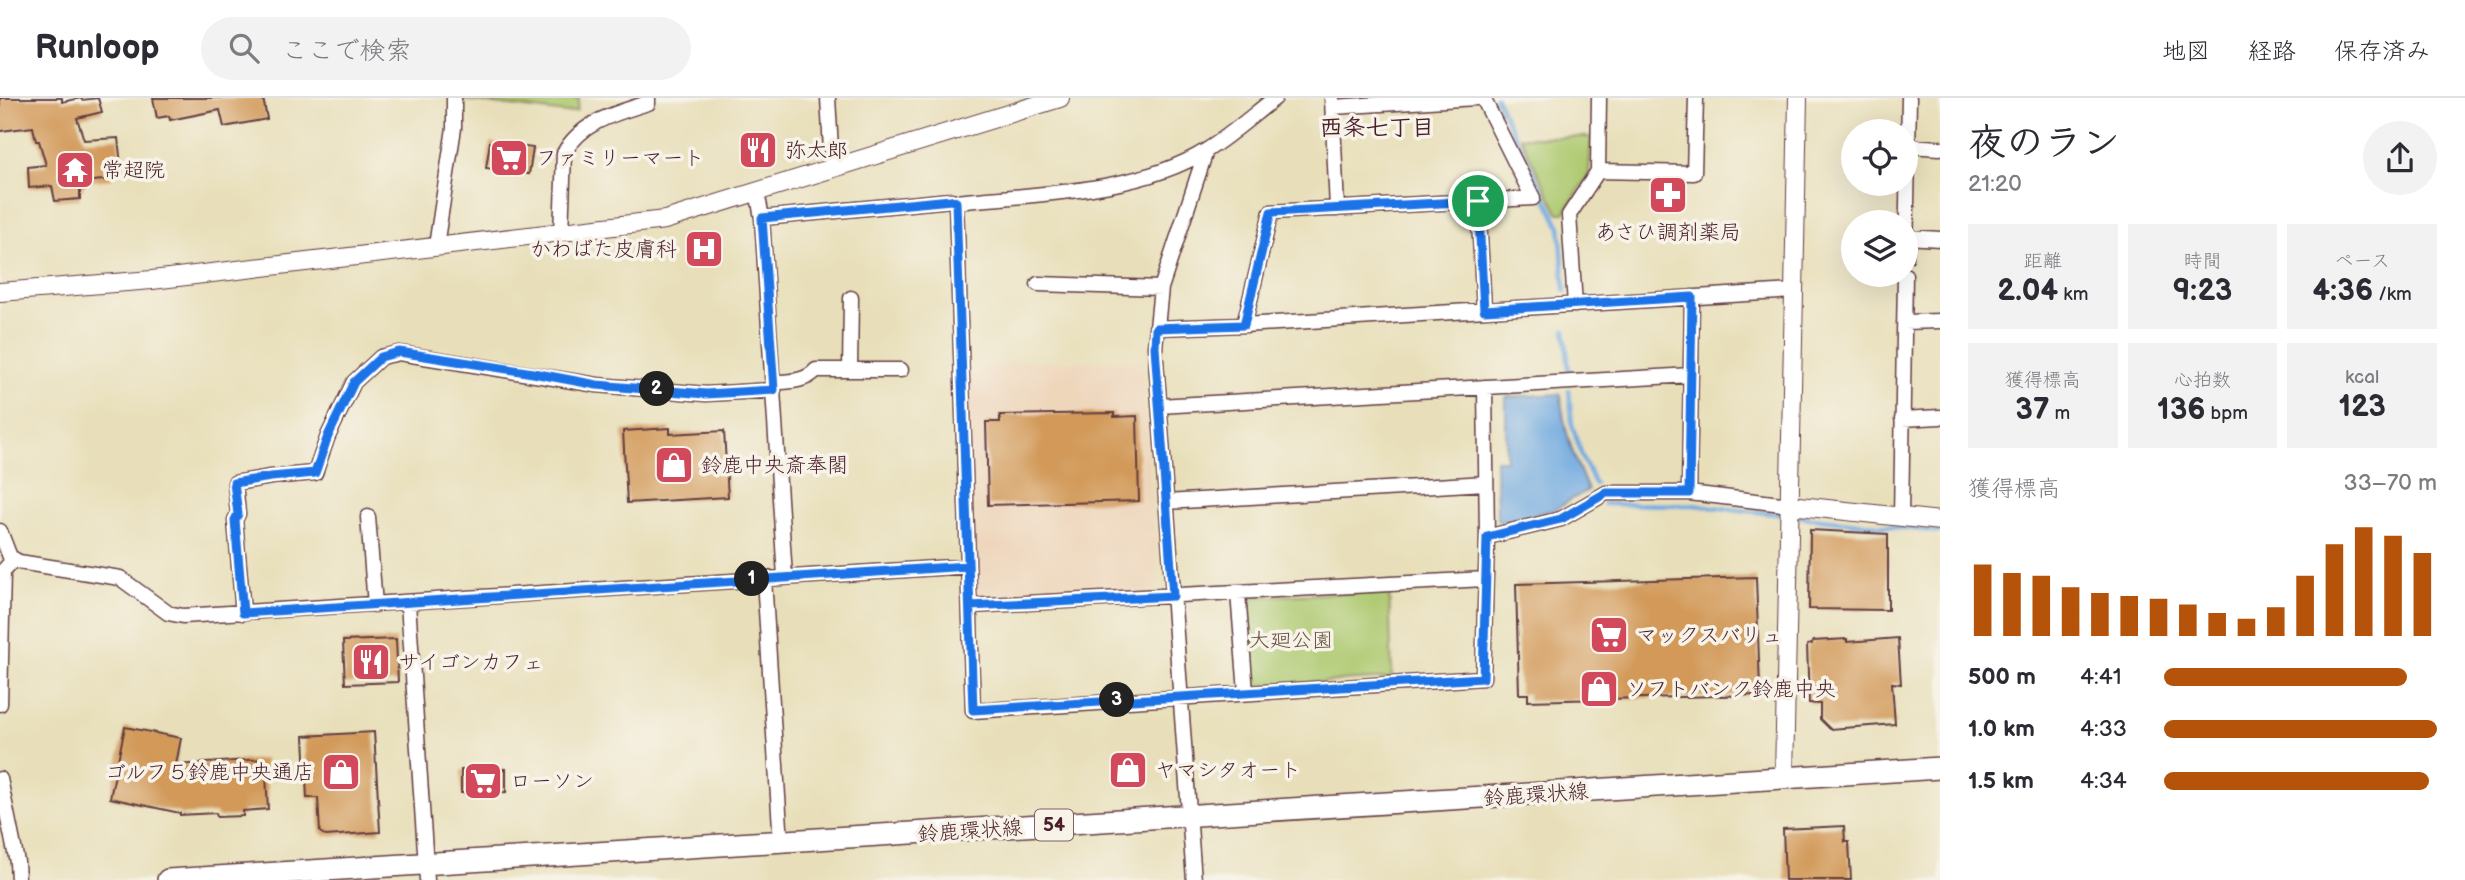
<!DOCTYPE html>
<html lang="ja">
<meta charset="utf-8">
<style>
:root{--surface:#fff;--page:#f2f2f3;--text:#2b2b33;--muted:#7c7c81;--line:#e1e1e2;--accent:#b45309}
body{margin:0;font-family:"Balsamiq Sans","Klee One",sans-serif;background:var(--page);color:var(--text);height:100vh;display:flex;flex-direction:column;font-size:26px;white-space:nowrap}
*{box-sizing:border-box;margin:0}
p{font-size:23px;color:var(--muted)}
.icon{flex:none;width:38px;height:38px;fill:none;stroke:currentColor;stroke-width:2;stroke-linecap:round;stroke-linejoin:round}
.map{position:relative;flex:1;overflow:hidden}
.panel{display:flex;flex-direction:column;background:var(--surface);width:525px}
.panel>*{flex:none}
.tools{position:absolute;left:1841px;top:21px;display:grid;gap:14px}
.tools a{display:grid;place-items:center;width:77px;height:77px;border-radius:50%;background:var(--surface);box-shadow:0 7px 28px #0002;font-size:35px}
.pin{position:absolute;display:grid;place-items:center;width:60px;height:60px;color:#fff;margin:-30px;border:4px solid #fff;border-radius:50%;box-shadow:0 2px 7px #0007}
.km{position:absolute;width:35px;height:35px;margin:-18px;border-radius:50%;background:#222;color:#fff;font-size:19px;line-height:35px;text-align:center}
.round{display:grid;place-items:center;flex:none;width:74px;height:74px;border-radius:37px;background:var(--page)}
.headline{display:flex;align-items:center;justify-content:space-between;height:119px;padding:0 28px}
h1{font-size:38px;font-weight:800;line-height:52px}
.metrics{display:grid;grid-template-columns:repeat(3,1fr);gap:10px;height:119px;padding:7px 28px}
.metrics div{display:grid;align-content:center;border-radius:0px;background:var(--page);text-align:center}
.metrics b{font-size:30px;font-weight:800}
.metrics small{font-size:19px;font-weight:400}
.metrics p{font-size:19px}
.chart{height:196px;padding:14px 28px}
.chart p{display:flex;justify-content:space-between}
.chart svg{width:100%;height:126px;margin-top:7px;stroke:var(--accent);stroke-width:6}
ul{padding:0 28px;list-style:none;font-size:23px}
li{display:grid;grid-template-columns:112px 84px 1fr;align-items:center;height:52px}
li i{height:18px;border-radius:9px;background:var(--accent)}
header{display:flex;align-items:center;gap:42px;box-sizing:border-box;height:98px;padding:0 35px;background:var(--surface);border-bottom:2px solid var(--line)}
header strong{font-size:33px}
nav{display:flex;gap:38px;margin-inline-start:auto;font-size:24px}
.search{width:490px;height:63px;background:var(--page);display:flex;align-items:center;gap:18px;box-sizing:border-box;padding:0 24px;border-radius:38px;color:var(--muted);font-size:26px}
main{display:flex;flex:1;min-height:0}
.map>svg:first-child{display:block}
</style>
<header>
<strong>Runloop</strong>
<div class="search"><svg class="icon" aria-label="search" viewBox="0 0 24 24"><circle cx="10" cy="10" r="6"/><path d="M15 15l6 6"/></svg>ここで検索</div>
<nav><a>地図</a><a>経路</a><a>保存済み</a></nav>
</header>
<main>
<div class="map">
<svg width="1940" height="782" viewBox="0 0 1940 782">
<rect width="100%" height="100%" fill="#f7f3e8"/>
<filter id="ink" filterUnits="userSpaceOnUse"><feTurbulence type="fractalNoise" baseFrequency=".0143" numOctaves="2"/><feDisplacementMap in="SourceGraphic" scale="14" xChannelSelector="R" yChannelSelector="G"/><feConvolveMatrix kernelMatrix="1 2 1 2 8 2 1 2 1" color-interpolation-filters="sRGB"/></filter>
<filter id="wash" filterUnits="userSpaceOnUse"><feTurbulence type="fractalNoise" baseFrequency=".00686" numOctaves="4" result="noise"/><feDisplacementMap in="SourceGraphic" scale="28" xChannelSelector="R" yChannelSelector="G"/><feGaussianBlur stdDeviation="1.57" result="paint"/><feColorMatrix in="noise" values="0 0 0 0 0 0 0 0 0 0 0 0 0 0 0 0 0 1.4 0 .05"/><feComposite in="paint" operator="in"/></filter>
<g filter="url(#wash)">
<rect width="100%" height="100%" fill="#e8dfba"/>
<path fill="#eed6bb" d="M1141 263 1158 485 1152 493 980 502 974 497 968 277 999 264Z"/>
<path fill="#adc96f" stroke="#7c744d" stroke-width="2" d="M463 0H579L577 13 566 15 463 2Z
M1520 39H1591L1589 76 1564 115H1558Z
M1389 493 1392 580 1254 588 1249 584 1243 505 1249 499Z"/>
<path fill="#70a9e0" stroke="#5d6486" stroke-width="2" d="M1561 296C1563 332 1574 360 1588 392L1553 412 1500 424 1497 422 1496 362H1506V299Z"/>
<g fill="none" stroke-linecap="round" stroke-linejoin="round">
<path stroke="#70a9e0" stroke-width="4.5" d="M1496 0 1560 129 1565 193
M1565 232 1569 275
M1569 292 1572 327 1583 361 1595 386
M1604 406 1694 407 1785 417
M1794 418 1940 434"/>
</g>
<g id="blocks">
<path fill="#d29958" d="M0 0H62V4L81 0 82 2 98 0 102 14 77 20 84 42 118 40 122 76H113V81L83 84 84 92 80 91V101L55 103 52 88 29 90 28 69 46 67 39 43H36L33 29 0 33Z
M153 0H263L267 21 224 29 220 12 170 22 169 18 157 20Z
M490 44 533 50 529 76 486 70Z
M1114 315V319L1137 318 1139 403 988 407 986 324H1000V317Z
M670 330V336L724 333 728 399 627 405 623 333Z
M1810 432 1888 436V512L1809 511Z
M1756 479 1760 591H1757V597L1528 603V596H1519L1516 486Z
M1898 540 1901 586 1892 585 1895 626 1830 631 1820 621V606L1809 605 1807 547 1812 546 1813 543 1847 541V544Z
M396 541 398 584 345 586 343 543Z
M125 629 181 640 176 667 265 661 268 711 243 713V718L217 719 216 715 180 717V715L110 700Z
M374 634 380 734 326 738 320 734 318 700H307L304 638Z
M506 671V694L461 695V672Z
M1844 728 1845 744H1849L1851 782H1785L1783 731Z"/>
</g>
</g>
<g filter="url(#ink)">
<use href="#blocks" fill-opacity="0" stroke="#623c40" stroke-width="2"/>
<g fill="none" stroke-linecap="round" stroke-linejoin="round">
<g stroke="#623c40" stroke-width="17">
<path id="minor" d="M828 0 832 69
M1599 0 1598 73 1694 75 1696 0
M1332 1 1337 111
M1333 9 1476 0
M1908 48 1940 50
M757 93 762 120 785 479
M1478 103 1484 212
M956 104 973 613 1483 580 1487 439 1485 289
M762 120 951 102 956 104C1034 96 1139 95 1207 52 1231 37 1253 17 1275 0
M561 136 564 55C581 24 616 15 648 5V0
M1906 139 1940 141
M436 148 454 30V0
M1906 159 1909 0
M1038 186 1161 190
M1575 207 1569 117 1598 73
M1904 224 1940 223
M1244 227 1271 114 1533 100 1483 0
M1156 230 1244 227 1794 193
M850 272H901
M773 285C788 283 806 284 816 272H850L851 200
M1159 308 1691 277
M1902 321 1940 319
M1689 395 1692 199
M1166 404 1486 385
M368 419 375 507
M1901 419 1905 177
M0 433 10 459 19 464 120 480 168 515 183 518 968 468
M1487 439 1561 421 1606 395H1689L1790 407
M764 481 781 745
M1238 495 1246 594
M408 505 427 782
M970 508 1485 481
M243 515 235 422 238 416 235 385 271 379 315 375 328 338 354 284 381 259 399 255 597 287 706 296 774 292
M0 606 3 473 14 461
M0 681 17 764 18 782
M1194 782 1155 249 1161 190 1206 53"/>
</g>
<g stroke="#623c40" stroke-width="20">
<path id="tertiary" d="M0 194 152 182 665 122 1060 0
M1790 407 1940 423
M1784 680 1798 0"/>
</g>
<g stroke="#623c40" stroke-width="24">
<path id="primary" d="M168 782 1940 670"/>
</g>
<use href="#minor" stroke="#fff" stroke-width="14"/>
<use href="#tertiary" stroke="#fff" stroke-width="18"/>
<use href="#primary" stroke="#fff" stroke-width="21"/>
</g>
</g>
<g fill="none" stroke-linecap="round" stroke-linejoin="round" filter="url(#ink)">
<g stroke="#fff" stroke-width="14">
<path id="route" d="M1478 103 1271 114 1244 227 1156 230 1155 249 1173 498 970 508 968 468 243 515 235 422 238 416 234 385 271 379 315 375 328 338 354 284 381 259 399 254 533 275 597 287 706 296 774 292 762 120 951 102 956 104 973 612 1483 580 1487 439 1561 421 1606 395H1689L1692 199 1484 212 1478 103"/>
</g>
<use href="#route" stroke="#1a73e8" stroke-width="9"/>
</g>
<defs>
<g id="restaurant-square" transform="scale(2.0125)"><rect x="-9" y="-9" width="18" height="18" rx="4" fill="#d1495b" stroke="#f7f3e8"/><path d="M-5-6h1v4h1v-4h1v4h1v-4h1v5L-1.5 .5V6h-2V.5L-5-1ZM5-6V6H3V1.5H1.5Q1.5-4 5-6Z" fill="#fff"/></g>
<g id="supermarket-square" transform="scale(2.0125)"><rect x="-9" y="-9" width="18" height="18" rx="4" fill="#d1495b" stroke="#f7f3e8"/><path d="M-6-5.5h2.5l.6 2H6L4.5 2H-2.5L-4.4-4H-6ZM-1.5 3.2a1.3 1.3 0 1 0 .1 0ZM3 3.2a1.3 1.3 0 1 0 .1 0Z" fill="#fff"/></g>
<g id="temple-square" transform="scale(2.0125)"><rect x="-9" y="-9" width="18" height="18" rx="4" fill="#d1495b" stroke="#f7f3e8"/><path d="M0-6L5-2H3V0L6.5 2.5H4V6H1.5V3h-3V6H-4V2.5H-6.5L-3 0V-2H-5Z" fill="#fff"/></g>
<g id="pharmacy-square" transform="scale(2.0125)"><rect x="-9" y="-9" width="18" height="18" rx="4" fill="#d1495b" stroke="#f7f3e8"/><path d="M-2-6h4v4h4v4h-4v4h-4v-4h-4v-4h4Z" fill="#fff"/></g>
<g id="hospital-square" transform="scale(2.0125)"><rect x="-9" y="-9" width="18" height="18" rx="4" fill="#d1495b" stroke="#f7f3e8"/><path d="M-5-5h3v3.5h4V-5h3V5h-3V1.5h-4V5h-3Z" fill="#fff"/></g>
<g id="shop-square" transform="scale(2.0125)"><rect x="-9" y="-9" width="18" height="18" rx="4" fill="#d1495b" stroke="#f7f3e8"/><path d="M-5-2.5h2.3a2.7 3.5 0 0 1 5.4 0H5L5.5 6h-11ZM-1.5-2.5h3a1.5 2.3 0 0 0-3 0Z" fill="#fff"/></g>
</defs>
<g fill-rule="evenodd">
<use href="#restaurant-square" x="758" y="52"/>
<use href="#supermarket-square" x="509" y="60"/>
<use href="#temple-square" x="75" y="72"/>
<use href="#pharmacy-square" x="1668" y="97"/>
<use href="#hospital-square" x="704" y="151"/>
<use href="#shop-square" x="674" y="367"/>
<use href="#supermarket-square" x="1609" y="537"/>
<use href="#restaurant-square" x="371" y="564"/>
<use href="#shop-square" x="1599" y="591"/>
<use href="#shop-square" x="1128" y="672"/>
<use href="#shop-square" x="341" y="674"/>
<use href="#supermarket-square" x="483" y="683"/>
</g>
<g text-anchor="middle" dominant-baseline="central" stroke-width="7" stroke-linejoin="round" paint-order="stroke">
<rect fill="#f7f3e8" stroke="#7e5f64" stroke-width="2" x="1035" y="711.5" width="38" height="31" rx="5"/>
<g font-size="19" font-weight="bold" fill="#4a1f2b">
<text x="1054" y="727">54</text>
</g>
<g font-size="21" fill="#4a1f2b" stroke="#f7f3e8" text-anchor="start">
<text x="785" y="52">弥太郎</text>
<text x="536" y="60">ファミリーマート</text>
<text x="102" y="72">常超院</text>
<text x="1668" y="134" text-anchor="middle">あさひ調剤薬局</text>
<text x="677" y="151" text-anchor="end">かわばた皮膚科</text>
<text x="701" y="367">鈴鹿中央斎奉閣</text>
<text x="1636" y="537">マックスバリュ</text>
<text x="398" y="564">サイゴンカフェ</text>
<text x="1626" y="591">ソフトバンク鈴鹿中央</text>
<text x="1155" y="672">ヤマシタオート</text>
<text x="314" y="674" text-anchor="end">ゴルフ５鈴鹿中央通店</text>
<text x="510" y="683">ローソン</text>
</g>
<g font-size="21" fill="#68523f" stroke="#f7f3e8">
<text x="1291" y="542">大廻公園</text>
</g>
<g font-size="21" fill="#4a1f2b" stroke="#f7f3e8">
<text transform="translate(1536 697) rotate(-4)">鈴鹿環状線</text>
<text transform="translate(970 733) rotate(-4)">鈴鹿環状線</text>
</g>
<g font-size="23" font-weight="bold" fill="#4a1f2b" stroke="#f7f3e8">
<text x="1377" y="30">西条七丁目</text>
</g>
</g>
</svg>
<div class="tools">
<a><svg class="icon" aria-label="locate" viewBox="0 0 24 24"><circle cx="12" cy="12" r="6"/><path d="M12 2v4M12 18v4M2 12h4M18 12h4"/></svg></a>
<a><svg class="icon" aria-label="layers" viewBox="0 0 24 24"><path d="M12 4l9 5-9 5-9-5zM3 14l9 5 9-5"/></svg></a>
</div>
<div class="pin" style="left:1478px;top:103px;background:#1e9e55"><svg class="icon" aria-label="arrive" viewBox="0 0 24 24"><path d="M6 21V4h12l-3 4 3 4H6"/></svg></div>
<b class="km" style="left:752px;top:481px">1</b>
<b class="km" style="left:657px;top:291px">2</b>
<b class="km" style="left:1117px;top:602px">3</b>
</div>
<section class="panel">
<div class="headline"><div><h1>夜のラン</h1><p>21:20</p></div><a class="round"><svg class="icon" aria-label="share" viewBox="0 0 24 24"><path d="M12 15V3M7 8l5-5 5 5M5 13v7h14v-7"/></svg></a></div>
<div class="metrics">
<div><p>距離</p><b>2.04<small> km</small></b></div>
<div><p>時間</p><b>9:23</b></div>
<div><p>ペース</p><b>4:36<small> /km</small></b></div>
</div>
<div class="metrics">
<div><p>獲得標高</p><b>37<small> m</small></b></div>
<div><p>心拍数</p><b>136<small> bpm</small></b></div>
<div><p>kcal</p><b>123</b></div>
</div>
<div class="chart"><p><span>獲得標高</span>33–70 m</p>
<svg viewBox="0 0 160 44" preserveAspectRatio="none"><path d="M5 44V19M15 44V22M25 44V23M35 44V27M45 44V29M55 44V30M65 44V31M75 44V33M85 44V36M95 44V38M105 44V34M115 44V23M125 44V12M135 44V6M145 44V9M155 44V15"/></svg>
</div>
<ul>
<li><b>500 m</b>4:41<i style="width:89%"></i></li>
<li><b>1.0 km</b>4:33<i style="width:100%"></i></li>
<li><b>1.5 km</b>4:34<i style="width:97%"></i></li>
</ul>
</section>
</main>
